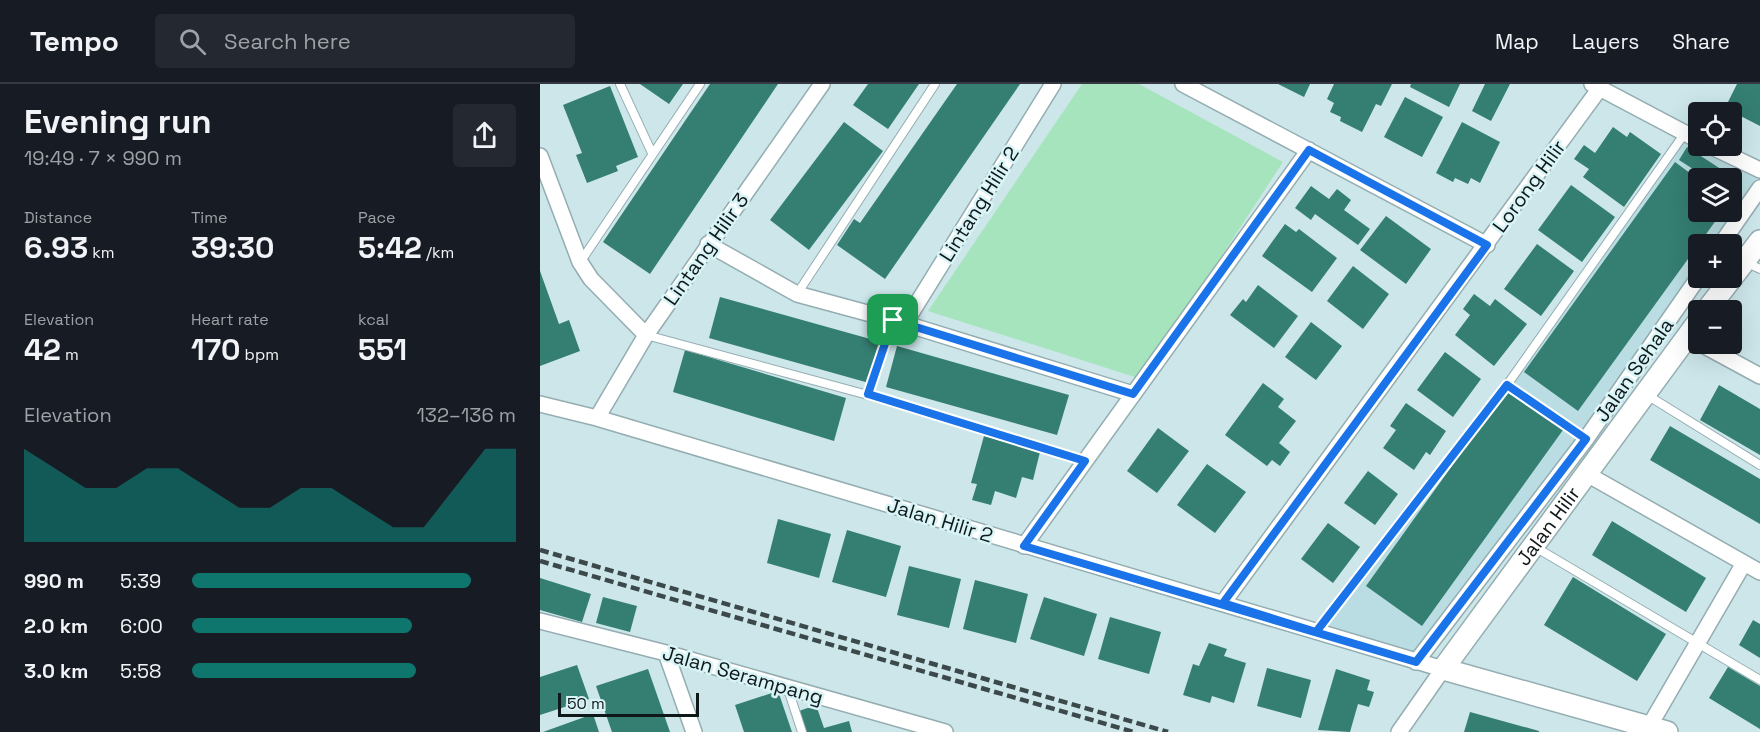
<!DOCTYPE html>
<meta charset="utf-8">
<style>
:root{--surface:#171b24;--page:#242831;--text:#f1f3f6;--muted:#9ea1a6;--line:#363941;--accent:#0f766e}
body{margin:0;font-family:"Space Grotesk",sans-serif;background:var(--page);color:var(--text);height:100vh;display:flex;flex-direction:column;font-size:22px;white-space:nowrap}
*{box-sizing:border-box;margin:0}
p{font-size:20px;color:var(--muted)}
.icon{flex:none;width:33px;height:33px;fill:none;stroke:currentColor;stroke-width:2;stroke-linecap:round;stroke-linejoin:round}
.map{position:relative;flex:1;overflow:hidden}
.side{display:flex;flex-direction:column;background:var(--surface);width:540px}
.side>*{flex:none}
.buttons{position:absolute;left:1148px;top:18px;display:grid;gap:12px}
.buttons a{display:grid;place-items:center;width:54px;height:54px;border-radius:6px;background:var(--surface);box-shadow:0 6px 24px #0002;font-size:30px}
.scale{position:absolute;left:18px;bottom:15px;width:141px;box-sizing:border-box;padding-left:6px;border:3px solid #0f1819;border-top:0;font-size:16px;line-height:21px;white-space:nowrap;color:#0f1819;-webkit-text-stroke:4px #d9f4f7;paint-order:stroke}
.pin{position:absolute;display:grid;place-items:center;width:51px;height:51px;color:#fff;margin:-26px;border-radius:12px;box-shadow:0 3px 9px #0006}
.round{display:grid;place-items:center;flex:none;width:63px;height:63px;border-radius:6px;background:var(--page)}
.headline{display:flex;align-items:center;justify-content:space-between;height:102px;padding:0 24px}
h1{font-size:33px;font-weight:800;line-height:45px}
.stats{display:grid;grid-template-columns:repeat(3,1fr);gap:9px;height:102px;padding:6px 24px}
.stats div{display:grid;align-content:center}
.stats b{font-size:30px;font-weight:800}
.stats small{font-size:16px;font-weight:400}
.stats p{font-size:16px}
.chart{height:168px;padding:12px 24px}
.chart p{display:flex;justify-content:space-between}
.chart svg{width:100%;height:108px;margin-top:6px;fill:var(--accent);opacity:.7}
ul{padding:0 24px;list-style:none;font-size:20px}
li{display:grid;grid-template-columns:96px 72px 1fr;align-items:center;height:45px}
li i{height:15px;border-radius:8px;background:var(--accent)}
header{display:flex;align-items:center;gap:36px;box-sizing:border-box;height:84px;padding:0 30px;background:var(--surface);border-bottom:2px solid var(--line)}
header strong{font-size:28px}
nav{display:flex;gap:33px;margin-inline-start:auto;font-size:21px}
.search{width:420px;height:54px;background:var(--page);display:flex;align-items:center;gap:15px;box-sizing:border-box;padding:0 21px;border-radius:6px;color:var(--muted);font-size:22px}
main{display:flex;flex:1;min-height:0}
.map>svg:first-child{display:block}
</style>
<header>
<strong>Tempo</strong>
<div class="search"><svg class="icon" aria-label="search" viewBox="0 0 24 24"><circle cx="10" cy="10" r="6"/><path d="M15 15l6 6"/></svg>Search here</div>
<nav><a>Map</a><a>Layers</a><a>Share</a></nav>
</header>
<main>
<section class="side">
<div class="headline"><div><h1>Evening run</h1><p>19:49 · 7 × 990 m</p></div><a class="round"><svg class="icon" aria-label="share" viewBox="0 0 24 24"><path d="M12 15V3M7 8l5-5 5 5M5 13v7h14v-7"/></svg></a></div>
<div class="stats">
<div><p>Distance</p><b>6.93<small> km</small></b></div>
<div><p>Time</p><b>39:30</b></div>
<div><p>Pace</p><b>5:42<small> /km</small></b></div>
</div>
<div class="stats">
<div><p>Elevation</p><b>42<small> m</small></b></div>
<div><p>Heart rate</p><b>170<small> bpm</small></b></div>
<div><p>kcal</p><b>551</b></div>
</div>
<div class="chart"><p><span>Elevation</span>132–136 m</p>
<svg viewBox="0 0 160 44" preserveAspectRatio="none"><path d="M0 44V6L10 14L20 22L30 22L40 14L50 14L60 22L70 30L80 30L90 22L100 22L110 30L120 38L130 38L140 22L150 6L160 6V44z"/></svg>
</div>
<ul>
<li><b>990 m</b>5:39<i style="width:86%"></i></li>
<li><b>2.0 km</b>6:00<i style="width:68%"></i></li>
<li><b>3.0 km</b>5:58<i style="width:69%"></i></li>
</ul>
</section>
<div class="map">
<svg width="1220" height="648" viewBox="0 0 1220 648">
<rect width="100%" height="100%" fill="#cce6ea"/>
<path fill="#b9dde2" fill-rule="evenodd" d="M1144 58 1219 93 1172 160H1158V180L1034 359 873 569 785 543 979 292ZM1158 94H1191V128H1158Z"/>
<path fill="#a5e4bc" d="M542 0H599L743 78 601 295 388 227Z"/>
<path fill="#357e72" d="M100 0H143L129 20Z
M170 0H238L110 190 63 158Z
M328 0H379L348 45 313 21Z
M417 0H480L345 195 297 161 314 135 320 139Z
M738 0H770L764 13Z
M794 0H852L841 22 836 20 822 48 800 37 801 33 790 28 794 19 787 15Z
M871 0H920L909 23 870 3Z
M945 0H970L951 37 932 27Z
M1197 0H1220V42L1185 24Z
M70 2 98 73 76 82 78 87 47 99 36 71 42 69 23 21Z
M865 13 903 33 882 73 844 53Z
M304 38 343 67 269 166 230 136Z
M922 38 960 58 940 99 931 94 928 100 915 94 913 98 896 89Z
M1073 43 1087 53 1090 48 1121 70 1084 123 1043 93 1049 85 1034 75 1044 61 1055 69Z
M1147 63 1190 91 1188 94H1167L1139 76Z
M1135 78 1158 95V128H1182L1038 327 984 288Z
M1031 101 1075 133 1042 178 998 146Z
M771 102 789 115 797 105 811 116 804 126 830 145 818 161 775 130 771 136 755 124Z
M846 132 891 165 866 200 820 166Z
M745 140 756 148 759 145 797 174 772 208 722 172Z
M997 160 1034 187 1001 232 964 205Z
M813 182 849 210 823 245 787 217Z
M0 187 19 240 29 236 40 267 0 282Z
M718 201 758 232 734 264 690 231 703 215 706 218Z
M934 210 950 222 955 215 987 240 954 282 915 251 930 231 923 225Z
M180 213 341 258 329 299 169 254Z
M771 238 802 262 776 296 745 273Z
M357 262 529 311 517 351 346 303Z
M145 266 306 314 294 357 133 308Z
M905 268 941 295 913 333 877 306Z
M972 298 1028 339 882 542 826 502Z
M723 299 744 315 738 323 756 337 739 359 750 368 740 382 732 376 727 382 685 351Z
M1179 301 1220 325V371L1160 336Z
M866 319 906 347 890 371 886 368 874 386 843 364 856 346 850 342Z
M1130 342 1220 395V440L1110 376Z
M618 344 649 367 617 409 587 387Z
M444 352 500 368 493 396 482 393 476 414 455 407 451 421 432 416 437 400 431 399Z
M667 380 706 408 675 449 637 421Z
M828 387 858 410 835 441 804 419Z
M238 435 291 450 279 494 227 479Z
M1072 437 1166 494 1146 528 1052 471Z
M788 439 820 463 793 499 761 475Z
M307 446 361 462 346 513 292 498Z
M369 482 421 495 409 544 357 531Z
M1033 493 1126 550 1097 597 1004 541Z
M0 494 51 510 42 538 0 526Z
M435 496 488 510 476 559 423 545Z
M63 513 97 522 90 548 56 539Z
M504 513 557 530 544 572 490 555Z
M570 533 621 548 609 590 558 575Z
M1213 536 1220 540V574L1199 561Z
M669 559 687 565 684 572 706 579 694 619 672 612 670 619 643 611 653 580 659 582Z
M37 581 49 615 0 631V593Z
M1188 583 1220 602V645L1169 614Z
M727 584 771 596 761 634 717 622Z
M108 585 130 648H72L56 602Z
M796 585 830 596 827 606 834 608 829 623 818 620 810 648 778 646Z
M238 607 252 648H204L195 621Z
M276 621 284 644 309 637 312 648H266L259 627Z
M930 628 999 647V648H924Z
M53 630 59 648H3Z"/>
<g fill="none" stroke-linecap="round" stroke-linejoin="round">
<g stroke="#94adb1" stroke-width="10">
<path id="lane" d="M80 0 112 69
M41 177 160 0
M1205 178 1220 185
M257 210 395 0
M106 251 328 311 545 377
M967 301 1046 355
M328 311 353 236
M1107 311 1220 381
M995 463 1220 596
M776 547 967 301 1145 49
M248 605 262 648"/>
</g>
<g stroke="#94adb1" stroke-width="18">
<path id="street" d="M643 0 947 161
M1052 0 1158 56
M1170 62 1220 86
M0 72 40 178 51 195 106 251
M168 160 257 210 353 236 593 310
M1181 160 1220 104
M365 239 513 0
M1161 260 1220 292
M0 320 57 334 903 585 859 648
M57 334 106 251 282 0
M1045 389 1220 488
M484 462 769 66
M683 519 1060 4
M0 537 126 569 405 648
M126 569 154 648
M876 578 1046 355 1158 194
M1110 641 1204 479"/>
</g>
<g stroke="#94adb1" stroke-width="24">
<g id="secondary">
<path d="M1167 226 1220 157"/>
<path id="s1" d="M1127 648 903 585 1158 238"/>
</g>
</g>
<use href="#lane" stroke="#fff" stroke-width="8"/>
<use href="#street" stroke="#fff" stroke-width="15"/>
<use href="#secondary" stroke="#fff" stroke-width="21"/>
<path stroke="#3c494b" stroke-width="4.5" stroke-dasharray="9 4.5" stroke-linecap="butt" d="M0 466 628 648
M0 477 594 648"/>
</g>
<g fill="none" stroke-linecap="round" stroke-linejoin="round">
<g stroke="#fff" stroke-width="12">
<path id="route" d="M353 236 328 310 545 377 484 462 876 578 1046 355 967 301 776 548 683 519 947 161 769 66 593 310 353 236"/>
</g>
<use href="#route" stroke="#1a73e8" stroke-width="8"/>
</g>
<g text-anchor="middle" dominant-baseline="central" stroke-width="5" stroke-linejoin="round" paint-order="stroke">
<g font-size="20" fill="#0f1819" stroke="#d9f4f7">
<text transform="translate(989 102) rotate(-54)">Lorong Hilir</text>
<text transform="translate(439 120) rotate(-58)">Lintang Hilir 2</text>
<text transform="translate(166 165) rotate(-55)">Lintang Hilir 3</text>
<text transform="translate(1094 286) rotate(-55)">Jalan Sehala</text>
<text transform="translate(400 436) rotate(17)">Jalan Hilir 2</text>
<text stroke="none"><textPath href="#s1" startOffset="410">Jalan Hilir</textPath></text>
<text transform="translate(203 591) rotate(16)">Jalan Serampang</text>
</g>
</g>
</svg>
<div class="buttons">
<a><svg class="icon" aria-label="locate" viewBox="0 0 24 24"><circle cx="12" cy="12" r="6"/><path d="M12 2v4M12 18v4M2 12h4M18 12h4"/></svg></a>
<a><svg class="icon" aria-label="layers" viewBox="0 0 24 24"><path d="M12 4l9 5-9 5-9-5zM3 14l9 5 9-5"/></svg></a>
<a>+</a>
<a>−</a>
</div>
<div class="scale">50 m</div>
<div class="pin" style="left:353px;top:236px;background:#1e9e55"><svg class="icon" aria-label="arrive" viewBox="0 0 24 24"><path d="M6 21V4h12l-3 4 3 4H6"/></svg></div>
</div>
</main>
